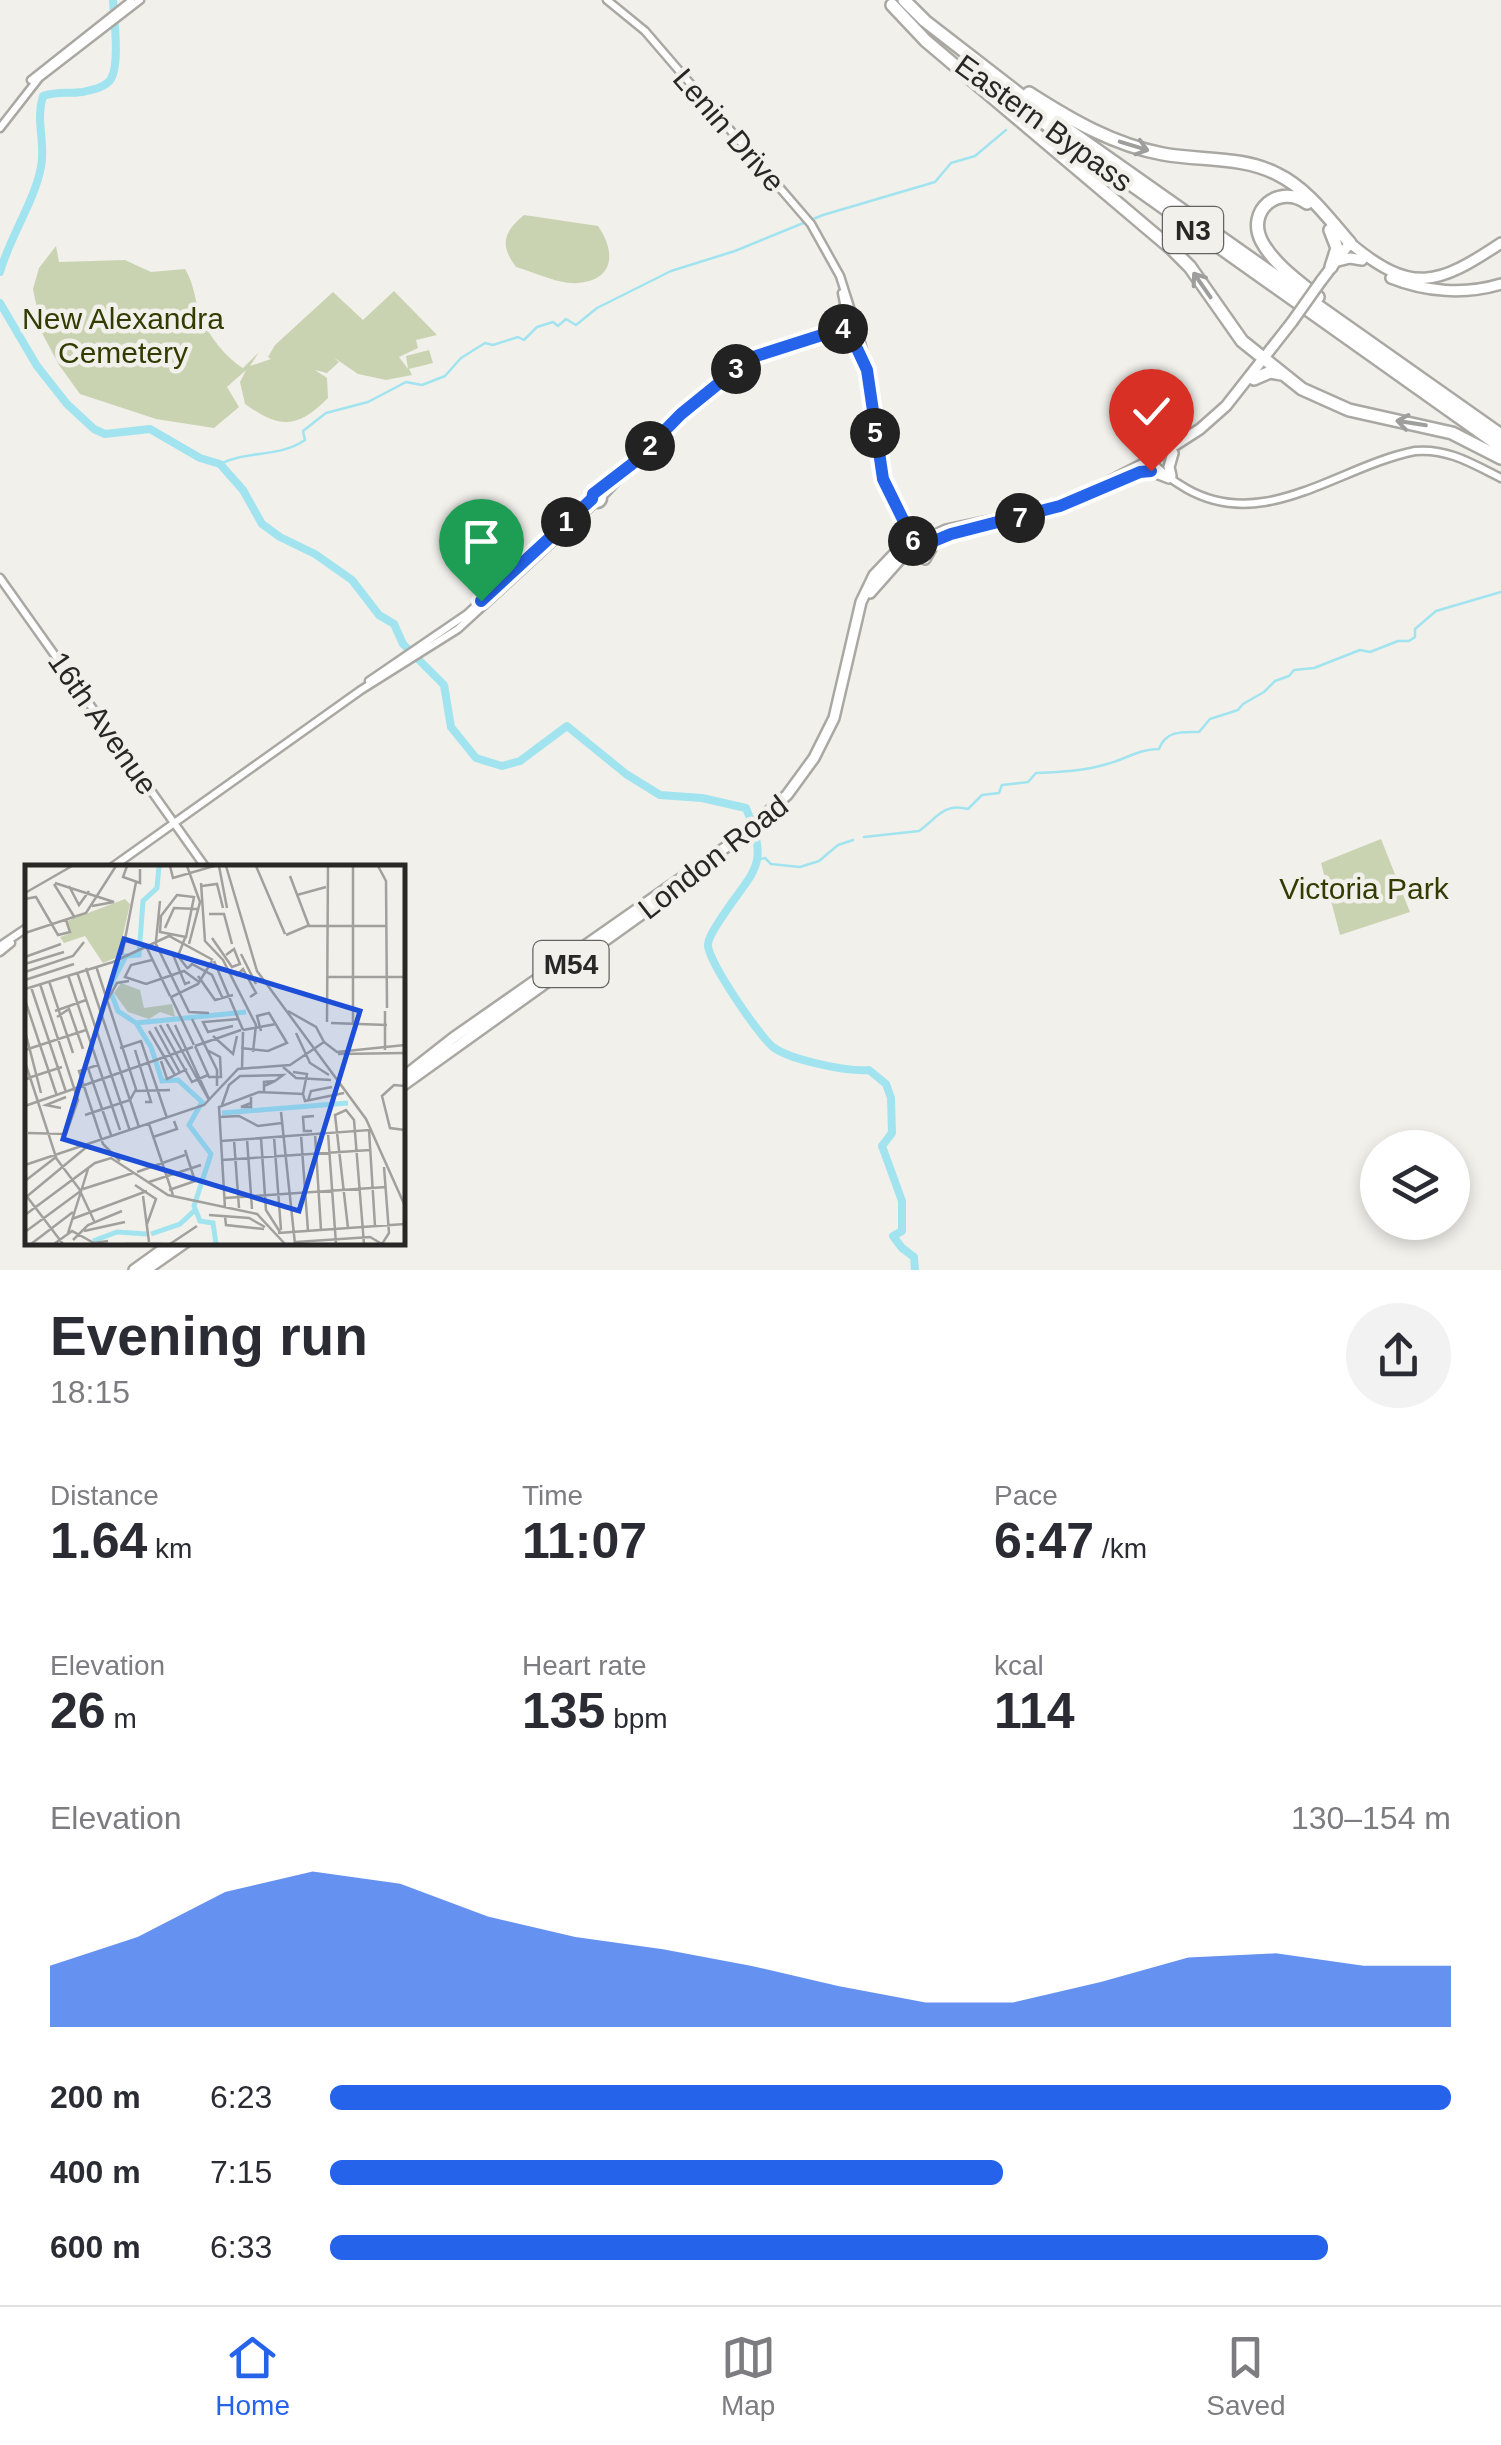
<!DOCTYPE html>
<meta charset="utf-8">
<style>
:root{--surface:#fff;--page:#f2f2f3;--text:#2b2b33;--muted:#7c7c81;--line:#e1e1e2;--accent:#2563eb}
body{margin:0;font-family:Helvetica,sans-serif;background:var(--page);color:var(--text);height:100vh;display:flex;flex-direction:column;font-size:38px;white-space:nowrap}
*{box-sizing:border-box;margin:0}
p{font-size:32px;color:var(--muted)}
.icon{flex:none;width:55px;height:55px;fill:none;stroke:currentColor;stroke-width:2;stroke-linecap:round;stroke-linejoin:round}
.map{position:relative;height:1270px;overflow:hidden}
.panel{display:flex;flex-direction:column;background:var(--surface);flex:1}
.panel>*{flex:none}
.tools{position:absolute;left:1360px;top:1130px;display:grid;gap:20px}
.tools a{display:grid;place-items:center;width:110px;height:110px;border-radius:50%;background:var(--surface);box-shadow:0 5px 15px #0003;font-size:50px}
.pin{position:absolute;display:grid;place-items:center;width:85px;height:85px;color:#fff;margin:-102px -42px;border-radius:50% 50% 50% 0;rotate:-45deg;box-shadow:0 0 10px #0007}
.pin .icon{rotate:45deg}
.km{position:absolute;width:50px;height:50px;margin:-25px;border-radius:50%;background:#222;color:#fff;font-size:28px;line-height:50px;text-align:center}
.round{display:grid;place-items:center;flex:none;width:105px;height:105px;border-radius:52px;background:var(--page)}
.head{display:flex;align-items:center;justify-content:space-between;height:170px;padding:0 50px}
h1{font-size:55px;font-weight:700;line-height:75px}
.stats{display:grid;grid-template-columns:repeat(3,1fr);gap:15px;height:170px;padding:10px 50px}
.stats div{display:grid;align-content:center}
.stats b{font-size:50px;font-weight:700}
.stats small{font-size:28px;font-weight:400}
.stats p{font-size:28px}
.chart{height:280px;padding:20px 50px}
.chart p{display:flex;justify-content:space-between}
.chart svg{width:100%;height:180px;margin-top:10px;fill:var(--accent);opacity:.7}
ul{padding:0 50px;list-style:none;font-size:32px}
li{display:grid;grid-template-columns:160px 120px 1fr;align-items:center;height:75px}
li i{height:25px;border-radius:12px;background:var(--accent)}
.tab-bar{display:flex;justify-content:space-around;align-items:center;height:140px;border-top:2px solid var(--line);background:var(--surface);font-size:28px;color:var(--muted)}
.tab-bar a{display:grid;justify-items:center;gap:5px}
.tab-bar .on{color:var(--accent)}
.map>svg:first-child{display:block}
</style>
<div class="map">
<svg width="1501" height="1270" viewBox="0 0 1501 1270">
<rect width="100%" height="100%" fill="#f1f0eb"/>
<path fill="#cad3b1" d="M524 215 598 226C615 250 616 280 578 283 560 285 534 272 516 267 499 244 504 232 524 215Z
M56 246 59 262 125 260 151 272 185 269C195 285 194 300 201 316 208 335 226 358 243 368L259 352 250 366 271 359 268 357 275 345 333 292 363 320 394 291 437 335 416 340 418 348 399 357 408 369 406 356 429 350 433 363 409 369 412 375 386 380 358 374 333 357 339 362 327 373 315 370 327 378 328 398C297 429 280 429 245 404L240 382 246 370 227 387 239 407 214 428 156 419 80 394 59 365 42 333 33 289 39 268Z
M1381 839 1410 912 1340 935 1321 863Z"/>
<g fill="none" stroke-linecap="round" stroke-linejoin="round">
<path stroke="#a1e4ef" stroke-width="2.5" d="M220 464C248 450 279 458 305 440L303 431 326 413 368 402 406 382 422 385 445 376 461 358 485 343 493 345 518 337 524 340 537 327 553 322 558 326 566 319 576 325 597 308 671 271 735 251 823 215 935 182 951 163 975 156 1006 130
M864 837 919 831C936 819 944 802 968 809L982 795 999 793 1002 785 1028 782 1036 773C1060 772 1085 771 1107 764 1126 759 1139 749 1159 749 1166 730 1183 732 1199 732L1210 719 1238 710 1243 704 1264 692 1275 681 1289 676 1294 670 1314 668 1360 650 1370 652 1398 641H1409L1415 637V629L1436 611 1501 592
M756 860 765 858 771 864 800 867 819 861 838 845 853 840"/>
<path stroke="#a1e4ef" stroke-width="8" d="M0 272C10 236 34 203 41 167 46 142 35 121 43 96 57 91 69 94 82 92 91 90 105 88 111 79 120 63 114 18 113 0
M0 303 37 366 67 404 94 429 105 434 150 429 200 458 220 464 243 490 262 524 280 537 315 554 352 580 379 615 394 624 403 644 444 685 451 727 476 758 502 766 520 761 567 726 626 774 660 795 702 798 746 808C771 868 753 869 722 917 717 925 709 935 708 944 706 959 760 1037 773 1047 790 1060 848 1072 869 1070L886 1084 891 1098 892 1133 882 1146 902 1201V1231L893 1236 902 1248 914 1257 915 1270"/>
<g stroke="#a9a8a3" stroke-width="11">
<path id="tertiary" d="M607 0 645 31 811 224 840 276 853 317
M31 80 131 1
M0 128 39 78 140 0
M842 293 849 329
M857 327 866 362 883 479 916 545
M1151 460C1161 473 1173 481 1187 489 1265 533 1339 466 1415 451 1448 448 1473 464 1501 478
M599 492 619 473
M591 498a6 6 0 1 1 12 0a6 6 0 1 1-12 0Z
M603 496 675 420 749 359 847 327
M0 578 206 868
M369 681 467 614 592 499
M111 868 361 690 458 629 595 503
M0 946 28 927
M0 952 11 943"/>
</g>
<g stroke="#a9a8a3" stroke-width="14">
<path id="primary" d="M1338 261 1350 258 1362 260
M1391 278C1426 292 1465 295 1501 284
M1321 281 1350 243C1412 295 1438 285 1501 243
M1140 472 1151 471 1169 478
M1171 476 1169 467 1173 453
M898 548 906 541 903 519
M925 559 934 543
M870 593 901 558 939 538
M402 1078 453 1038 739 838 787 795 814 758 834 718 861 602 874 575 894 554 946 530 1028 513 1082 496 1155 458 1200 429 1226 406 1292 322
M402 1086 688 881
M134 1270 173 1242
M146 1270 186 1242"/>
</g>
<g stroke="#a9a8a3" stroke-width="16">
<path id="motorway" d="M904 0 925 21 1036 107 1501 435
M892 5 926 41 1172 249 1190 267 1242 341 1302 389 1349 410 1452 433 1501 458
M991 85 1501 447
M1029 93C1071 120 1114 145 1163 154 1201 161 1242 156 1277 174 1308 189 1328 218 1350 243
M1307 203C1280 183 1245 210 1262 242 1274 264 1298 281 1318 297
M1330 230 1337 248 1331 267
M1254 379 1270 372 1281 374"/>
</g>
<use href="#tertiary" stroke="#fff" stroke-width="6"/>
<use href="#primary" stroke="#fff" stroke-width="9"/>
<use href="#motorway" stroke="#fff" stroke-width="11"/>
<g stroke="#a9a8a3" stroke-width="14" stroke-linecap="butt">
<path id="primary-bridge" d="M1292 322 1321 281"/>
</g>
<use href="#primary-bridge" stroke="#fff" stroke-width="9"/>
</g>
<defs><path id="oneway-shaft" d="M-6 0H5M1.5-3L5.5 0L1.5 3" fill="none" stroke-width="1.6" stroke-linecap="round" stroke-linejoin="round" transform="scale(2.5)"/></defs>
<g stroke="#9e9e9d">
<use href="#oneway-shaft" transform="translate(1134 146) rotate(17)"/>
<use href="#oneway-shaft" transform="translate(1202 285) rotate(-125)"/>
<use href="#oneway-shaft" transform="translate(1411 423) rotate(-171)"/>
</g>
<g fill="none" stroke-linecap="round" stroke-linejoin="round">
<g stroke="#fff" stroke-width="20">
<path id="route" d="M481 601 592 499 593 494 632 464 681 414 750 358 847 327 867 370 883 479 917 548 951 534 1060 506 1140 472 1151 471"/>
</g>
<use href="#route" stroke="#2563eb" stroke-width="12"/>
</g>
<g text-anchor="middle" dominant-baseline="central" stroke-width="9" stroke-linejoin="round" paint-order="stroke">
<g fill="#f1f0eb" stroke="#646361" stroke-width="2.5">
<rect x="1163" y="207" width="60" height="46" rx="8"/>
<rect x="533.5" y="941" width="75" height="46" rx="8"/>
</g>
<g font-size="28" font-weight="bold" fill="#282726">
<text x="1193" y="230">N3</text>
<text x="571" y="964">M54</text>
</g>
<g font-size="30" fill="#282726" stroke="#f1f0eb">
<text transform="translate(1044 123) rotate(36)">Eastern Bypass</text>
<text transform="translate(729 130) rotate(49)">Lenin Drive</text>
<text transform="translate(103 723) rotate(55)">16th Avenue</text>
<text transform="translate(713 857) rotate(-38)">London Road</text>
</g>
<g font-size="30" fill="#333c00" stroke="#f1f0eb">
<text x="123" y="318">New Alexandra<tspan x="123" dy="34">Cemetery</tspan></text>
<text x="1364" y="888">Victoria Park</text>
</g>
</g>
<g transform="translate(25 865)">
<rect width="380" height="380" fill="#f1f0eb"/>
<path d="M100 34 105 39 93 92 78 98 60 71 39 78 35 72 46 68 42 56ZM96 118 115 125 119 143 147 139 150 152 135 147 124 154 103 147 89 128Z" fill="#cad3b1"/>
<path fill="none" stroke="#a1e4ef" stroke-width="5" d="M134 1 132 23 118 36 114 90 101 91 84 123 93 146 111 158 126 182 137 216 153 215 177 237 164 260 186 289 169 341 175 356 188 358 191 379M111 158 221 147M197 248 323 238M126 369 155 359 170 345M68 376 92 367 122 369"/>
<path fill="none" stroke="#a1a09c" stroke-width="2.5" d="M102 1 98 12 115 18V4M145 1 148 13 189 1M162 1 175 37 164 79M194 1 202 43M201 1 232 106 341 254 380 341M231 1 260 69M328 1V158M353 1 361 16 362 143M265 11 284 61M30 18 89 37 67 41M176 18 180 76 198 95 231 160 228 187M29 19 50 53M44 21 54 40 64 26M177 21 192 19 198 43M0 28 47 1M152 30 169 32 161 72 135 67 136 51ZM272 30 301 22M0 34 11 32 33 70 45 67 41 55M184 49H199L207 79M140 63 149 43 173 44M0 68 61 48 91 1M261 70 282 61H361M160 73 153 91 163 104M187 73 207 102 215 99 209 84 201 90M131 76 135 36M130 77 164 147 184 148M121 81 145 131M147 87 160 119 165 117M216 89 231 119M97 90 111 17M0 92 36 79M127 95 106 100 100 112 121 119 159 106 174 117M189 96 218 165M0 99 39 87M61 103 114 262M163 103 167 99 187 110 198 134M0 107 48 91 59 77M52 107 105 266M43 110 95 265M173 111 190 135 208 130M211 111 218 104 231 128 225 132M303 112H380M0 115 49 99M24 116 48 188M6 122 41 227M0 124 88 97 144 71 188 95M0 135 32 231M82 136 92 118 104 116M30 146 61 135M263 146 291 162 299 177M360 146V185M32 152 44 144 58 184M167 154 192 205V221M302 157 303 1M306 158 362 160M142 159 184 235M135 160 167 217 183 210M150 160 184 234M208 161 183 167 178 157 214 154M130 162 155 208M218 165 251 159M0 166 16 228M124 166 150 210M271 168 285 198 304 210M188 171 208 189 212 171M169 180 146 132 173 119 187 96M170 181 184 212H196L195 192 182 185M170 181 216 165M95 183 116 176 142 253M216 183 243 186 262 178 244 148 232 151 236 166M0 185 61 165M110 185 126 237H120M313 189 380 188M136 196 142 214 162 204M0 197 31 292 0 316M73 200 54 206 78 279 95 296M258 202 271 213 306 215M63 203 86 270M217 204 218 167M0 214 37 202M239 221 250 216 239 217V227M380 221 369 220 357 231 365 263 380 265M111 226 145 225M278 229 280 236 319 228M226 232V242H216L226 238M283 236 286 226 307 222M197 240 204 220 215 211 258 210 250 216M0 241 168 182M36 243 21 240 41 232M256 247 270 379M60 250 105 235 111 224 71 101M194 252 214 251 233 261 257 258M124 259 148 330M287 266H279L278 252 289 251M3 268 41 269 53 235 15 119M303 268 311 379M290 269 296 365M276 270 283 366M128 272 152 264 149 256M249 272 256 365M236 273 241 345 255 367M222 274 227 344M209 275 214 343M196 276 344 265 350 361M160 285 170 316M31 293 55 325M197 295 345 285M0 300 179 240 213 204 265 200 299 177 312 187 380 180M112 307 160 290M124 317 176 300M110 320 131 334 122 359M58 324 108 308M144 325 176 314M56 328 70 358M0 329 38 379M118 331 124 377M0 333 64 280M200 333 361 322M200 343 194 242 234 227 278 229 282 209 268 207M0 350 70 298 86 293 143 330 232 349 260 379M184 350 224 353 240 362M200 351 201 360 239 364M47 354 122 326M323 363 310 250 321 245 329 255 339 379M59 366 100 357M0 367 57 325M43 368 63 304M253 368 380 359M48 375 63 360 97 346M271 377 345 372 357 379M6 379 48 347M29 379 47 366 69 378 83 376M100 379H137M145 379 172 361M357 379 364 368 359 302"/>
<path fill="#1d4ed8" fill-opacity="0.15" stroke="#1d4ed8" stroke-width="5" d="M99 74 335 146 274 346 38 274Z"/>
<rect width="380" height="380" fill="none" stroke="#282726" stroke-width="5"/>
</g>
</svg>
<div class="tools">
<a><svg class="icon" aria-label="layers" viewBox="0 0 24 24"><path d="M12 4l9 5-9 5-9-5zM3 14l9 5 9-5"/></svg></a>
</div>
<div class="pin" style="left:481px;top:601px;background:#1e9e55"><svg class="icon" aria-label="arrive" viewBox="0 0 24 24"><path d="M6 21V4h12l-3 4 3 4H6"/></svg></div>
<div class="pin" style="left:1151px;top:471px;background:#d93025"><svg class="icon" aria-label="check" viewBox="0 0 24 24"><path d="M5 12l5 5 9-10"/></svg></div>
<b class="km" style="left:566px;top:522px">1</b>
<b class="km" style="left:650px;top:446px">2</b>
<b class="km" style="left:736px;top:369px">3</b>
<b class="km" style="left:843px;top:329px">4</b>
<b class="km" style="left:875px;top:433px">5</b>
<b class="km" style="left:913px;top:541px">6</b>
<b class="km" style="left:1020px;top:518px">7</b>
</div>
<section class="panel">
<div class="head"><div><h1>Evening run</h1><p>18:15</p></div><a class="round"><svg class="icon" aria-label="share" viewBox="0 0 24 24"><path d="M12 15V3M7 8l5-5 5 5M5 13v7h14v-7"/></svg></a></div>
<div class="stats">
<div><p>Distance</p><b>1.64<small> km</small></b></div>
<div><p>Time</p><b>11:07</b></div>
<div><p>Pace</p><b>6:47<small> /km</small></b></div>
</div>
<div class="stats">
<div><p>Elevation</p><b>26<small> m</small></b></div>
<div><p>Heart rate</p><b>135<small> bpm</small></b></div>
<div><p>kcal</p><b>114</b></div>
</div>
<div class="chart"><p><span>Elevation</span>130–154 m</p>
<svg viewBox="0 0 160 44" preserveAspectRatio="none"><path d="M0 44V29L10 22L20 11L30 6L40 9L50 17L60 22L70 25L80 29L90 34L100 38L110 38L120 33L130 27L140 26L150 29L160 29V44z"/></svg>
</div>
<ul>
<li><b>200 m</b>6:23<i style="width:100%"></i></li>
<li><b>400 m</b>7:15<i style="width:60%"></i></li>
<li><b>600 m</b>6:33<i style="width:89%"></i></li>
</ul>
</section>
<nav class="tab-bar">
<a class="on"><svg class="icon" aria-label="home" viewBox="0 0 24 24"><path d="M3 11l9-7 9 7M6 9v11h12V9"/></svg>Home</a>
<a><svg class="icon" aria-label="map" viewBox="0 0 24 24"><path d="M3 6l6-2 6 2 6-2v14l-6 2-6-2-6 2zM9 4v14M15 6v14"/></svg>Map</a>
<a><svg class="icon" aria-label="saved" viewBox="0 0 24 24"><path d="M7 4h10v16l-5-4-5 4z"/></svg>Saved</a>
</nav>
